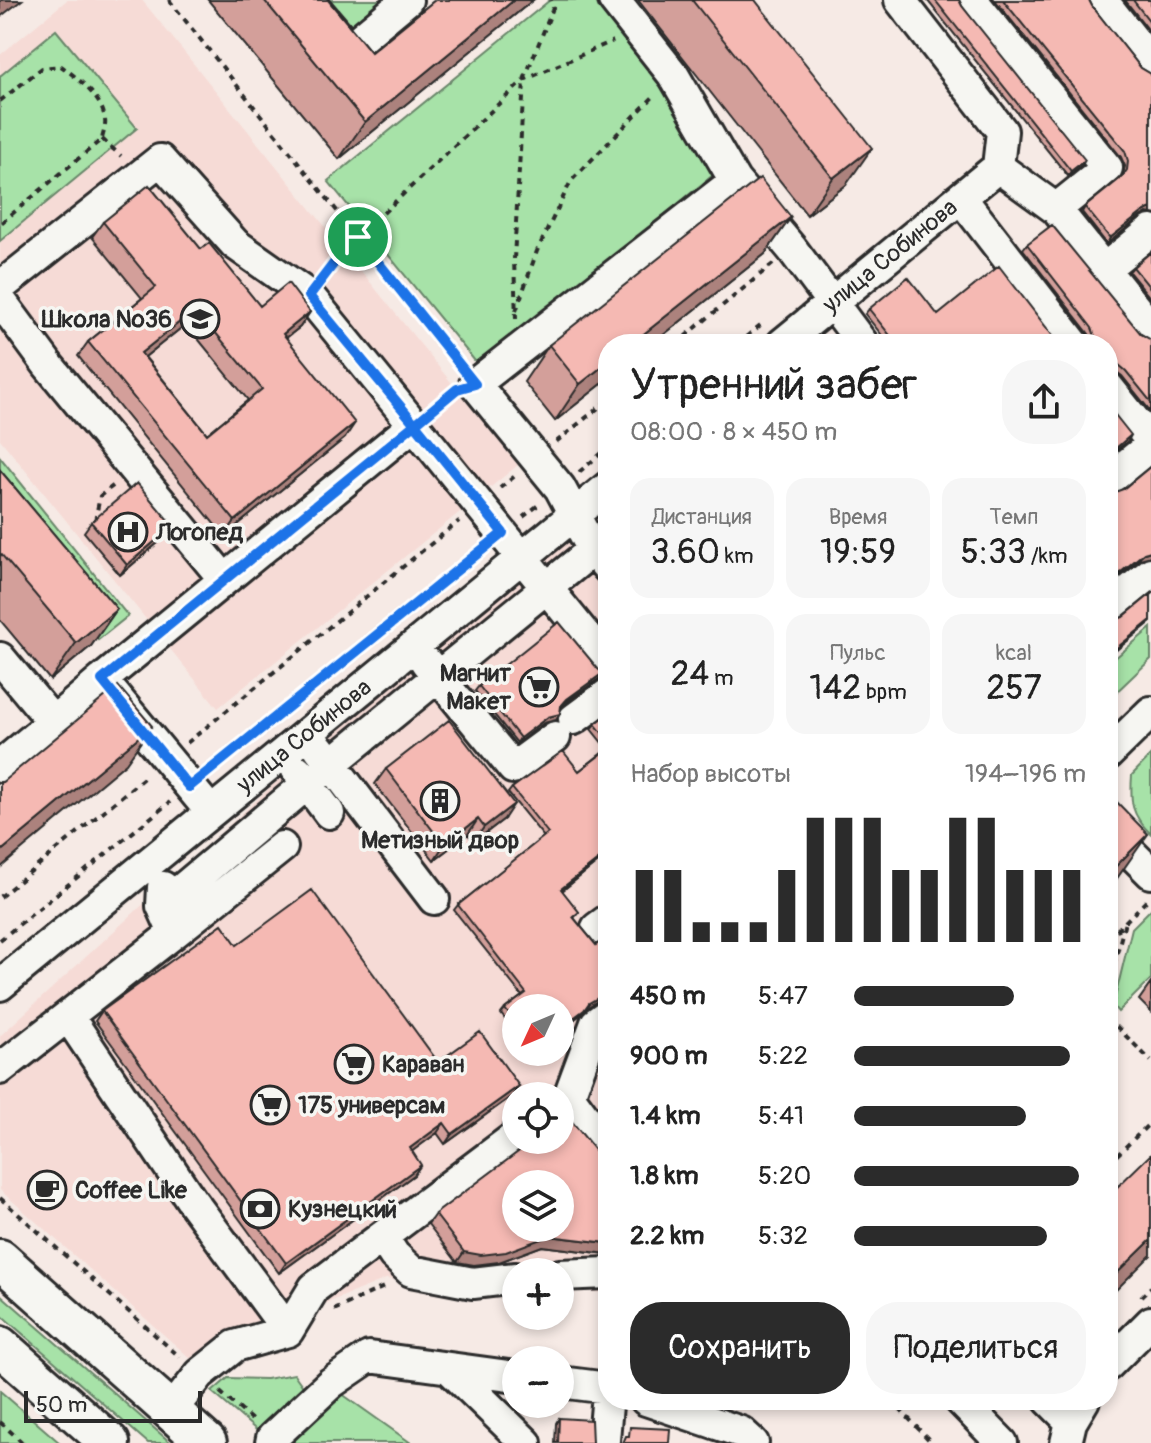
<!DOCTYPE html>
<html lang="ru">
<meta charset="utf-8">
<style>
:root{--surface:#fff;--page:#f6f6f6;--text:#222;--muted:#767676;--accent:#2b2b2b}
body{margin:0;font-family:Pangolin,sans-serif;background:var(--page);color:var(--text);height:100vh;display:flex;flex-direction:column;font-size:30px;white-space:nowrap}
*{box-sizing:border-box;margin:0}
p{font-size:26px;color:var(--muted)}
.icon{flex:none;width:44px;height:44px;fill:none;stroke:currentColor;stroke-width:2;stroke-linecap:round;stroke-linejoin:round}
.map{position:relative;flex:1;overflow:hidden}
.details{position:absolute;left:598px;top:334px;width:520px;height:1076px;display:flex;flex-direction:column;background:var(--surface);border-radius:32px;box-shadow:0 4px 12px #0003}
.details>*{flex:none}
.needle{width:52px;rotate:226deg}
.fabs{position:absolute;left:502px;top:994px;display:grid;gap:16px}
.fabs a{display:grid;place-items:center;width:72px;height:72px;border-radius:50%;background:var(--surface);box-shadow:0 4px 12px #0003;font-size:40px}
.scale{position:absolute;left:24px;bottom:20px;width:178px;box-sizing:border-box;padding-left:8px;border:4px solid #2b2b2b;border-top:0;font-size:22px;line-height:28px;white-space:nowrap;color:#2b2b2b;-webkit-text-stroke:6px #f6f6f2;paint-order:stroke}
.pin{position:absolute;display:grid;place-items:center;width:68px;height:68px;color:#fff;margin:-34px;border:4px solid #fff;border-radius:50%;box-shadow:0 2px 8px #0007}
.round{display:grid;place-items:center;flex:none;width:84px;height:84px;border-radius:32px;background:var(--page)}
.headline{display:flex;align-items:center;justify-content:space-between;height:136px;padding:0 32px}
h1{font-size:44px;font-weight:600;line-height:60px}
.metrics{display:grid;grid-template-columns:repeat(3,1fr);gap:12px;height:136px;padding:8px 32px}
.metrics div{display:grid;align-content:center;border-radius:20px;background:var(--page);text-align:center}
.metrics b{font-size:34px;font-weight:600}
.metrics small{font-size:22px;font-weight:400}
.metrics p{font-size:22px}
.chart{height:224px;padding:16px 32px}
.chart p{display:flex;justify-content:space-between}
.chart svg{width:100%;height:144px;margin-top:8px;stroke:var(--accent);stroke-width:6}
.primary-button{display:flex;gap:16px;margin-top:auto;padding:16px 32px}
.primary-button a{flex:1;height:92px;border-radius:32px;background:var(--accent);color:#fff;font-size:32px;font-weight:600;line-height:92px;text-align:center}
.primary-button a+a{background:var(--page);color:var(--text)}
ul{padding:0 32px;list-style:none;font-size:26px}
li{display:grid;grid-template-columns:128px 96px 1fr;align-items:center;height:60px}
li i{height:20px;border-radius:10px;background:var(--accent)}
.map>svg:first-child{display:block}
</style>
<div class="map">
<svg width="1151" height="1443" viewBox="0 0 1151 1443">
<rect width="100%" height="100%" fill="#f6eae5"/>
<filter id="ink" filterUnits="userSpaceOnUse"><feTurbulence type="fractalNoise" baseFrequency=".0125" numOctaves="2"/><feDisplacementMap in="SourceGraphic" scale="16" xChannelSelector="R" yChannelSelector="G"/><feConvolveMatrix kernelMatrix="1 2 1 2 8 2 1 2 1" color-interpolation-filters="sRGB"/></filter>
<g filter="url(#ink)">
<path fill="#f6dbd6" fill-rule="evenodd" d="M67 0H142L518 465 218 708 0 439V55Z
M608 511V1293L560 1290V1272H516L448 1285 386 1279 240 1338 198 1365 0 1190V1036L337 726 560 539ZM516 1008H560V1052H516ZM516 1096H560V1140H516ZM516 1184H560V1228H516Z"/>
<path fill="#a7e2a8" stroke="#69866a" stroke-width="2" d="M315 0H401L351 42Z
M550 0H597L673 97 713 175 479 366 328 181Z
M56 30 137 128 0 241V76Z
M0 457 128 616 98 640 0 519Z
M1151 628V659L1108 700V664Z
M1151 755V834C1131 815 1130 802 1132 775Z
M1151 909V979L1118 1012 1113 1006 1132 928Z
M0 1294 24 1315 171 1443H148L0 1314Z
M294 1374 309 1395 261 1434 212 1392 228 1378 266 1379Z
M335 1389 411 1443H290L285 1439Z
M0 1391 60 1443H0Z"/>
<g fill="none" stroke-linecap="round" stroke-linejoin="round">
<g stroke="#2b2b2b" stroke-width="36">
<path id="minor" d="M308 0 349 48 407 0
M614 0 674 76 735 181 792 249 863 344
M900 0 1002 131 998 167
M972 0 1107 168 1056 209
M1102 0 1151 62
M998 167 1056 209 1151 328
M961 198 1074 344
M1104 269 1151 231
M0 287 160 160 235 244 309 296 608 663
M0 300 48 365 224 579
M782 344 998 167
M1108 387 1151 441
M1108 480 1151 445
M608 568 593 550 560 488 475 384 735 181
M1108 608 1151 573
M0 658 53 722 102 680 211 812
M426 662 513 768 555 737
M102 680 415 424
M574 719 608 694
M319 748 434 899
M1108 754 1151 712
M0 766 53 722
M297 770 329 813
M1108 830 1151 873
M162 906 332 763 593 550
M597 928 608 920
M174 933 282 847
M0 985 608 487
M68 1016 192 1201 288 1331
M0 1069 174 933 162 906 163 887
M569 1096 608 1149
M560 1103 569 1096 596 1023 608 1014
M383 1238 394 1255 411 1271 473 1283 516 1278
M560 1275 608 1273
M1108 1365 1151 1322
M450 1369 526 1443
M560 1382 608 1388
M646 1400 741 1432 753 1443
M960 1400 1002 1443
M1049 1400 1071 1422
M171 1411 200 1374 235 1346 288 1331 314 1288 516 1136
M604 1440 608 1393
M271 1443 272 1438 331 1383 369 1357 516 1377
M1066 1443 1071 1422 1084 1400"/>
</g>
<g stroke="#2b2b2b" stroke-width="44">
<path id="major" d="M0 1259 207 1443
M0 1346 110 1443"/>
</g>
<path stroke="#2b2b2b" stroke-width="4" stroke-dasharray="6 6" stroke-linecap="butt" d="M169 0 459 364
M0 101 42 68 61 66C78 78 103 98 105 120 106 126 103 134 102 139L0 224
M102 139 121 156
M326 274 344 250 524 80 613 41
M516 311 537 251 571 181 656 94
M516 319 514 259 524 80 553 8 551 0
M676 344 773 264
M737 344 763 323
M433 409 451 395
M556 442 608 400
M579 472 608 448
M500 488 515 476
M523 517 541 503
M95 521 100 496 114 485
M187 743 459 521
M208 771 482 551
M0 897 146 776
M1108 939 1149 898
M0 940 170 802
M1108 988 1125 922
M1108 1018 1151 1061
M1108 1164 1151 1122
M0 1198 180 1357
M1141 1297 1151 1287
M334 1310 388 1285
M220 1392 252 1420
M891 1400 932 1443
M0 1422 23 1443"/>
<use href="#minor" stroke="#f6f6f2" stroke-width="30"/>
<use href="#major" stroke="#f6f6f2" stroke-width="38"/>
</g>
<path fill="#d39f9a" stroke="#2b2b2b" stroke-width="2" fill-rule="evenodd" d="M208 0H328L371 52 435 0H533L339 159Z
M638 0H755L846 185 807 215Z
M927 0H959L962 6 1082 165 1068 176Z
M995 0H1089L1092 6 1141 68 1151 74V214L1147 213 1140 217 1107 244 1082 212 1085 207 1123 175 1125 166 1121 157Z
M1125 0H1151V33Z
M791 217 765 254 652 344H608V379L555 421 524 382 549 345Z
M103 222 201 249 260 306 310 312 300 327 286 338 345 438 224 536 78 356 88 342 142 298 92 237ZM186 324 248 400 207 434 145 357Z
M1027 244 1141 334 1151 340V412L1122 376 1115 371 1108 369V344H1091L1092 341 1089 334 1023 249Z
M1151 252V299L1129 272 1133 267Z
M869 309 938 315 1059 344H889L865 314Z
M0 470 117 609 91 646 50 680 0 620Z
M91 522 166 536 120 575 84 532Z
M600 678 563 704 556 720 544 723 517 743 475 691 479 686Z
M608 714V854L562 891 579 912 574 918 596 945 608 938V997L605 996 585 1009 580 1015 560 1030V1008H516V1033L501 1014 505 1009 522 996 454 910 458 905 544 837 508 793 512 788 579 771 607 749 591 729 595 724Z
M386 769 504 819 474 842 468 834 434 860 375 784Z
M237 945 438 1062 519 1086 512 1096 445 1144 437 1133 412 1151 414 1175 279 1273 95 1021 102 1011Z
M1151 983V1012L1139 1000Z
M608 1166V1254L542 1246 499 1262 474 1265 457 1262 428 1224 435 1214Z
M559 1418 591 1442 592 1443H555L556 1423Z"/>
<path fill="#ac827d" stroke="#2b2b2b" stroke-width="2" d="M2 0H22L0 17V1Z
M514 0H533L339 159 365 122Z
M872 148 846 185 807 215 833 178Z
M1085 160 1082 165 1068 176 1071 171Z
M1151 208V214L1147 213 1140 217 1107 244 1110 238 1143 212Z
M791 217 765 254 652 344H631Z
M196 309 186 324 131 368 141 353Z
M310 312 300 327 272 349 283 334Z
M608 362V379L555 421 580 384Z
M1110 364 1119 365 1115 371 1108 369V365Z
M355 423 345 438 224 536 235 521Z
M1131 435 1128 441 1108 457V455Z
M173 526 166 536 120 575 127 565Z
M1151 551V556L1140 559 1108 585V583L1144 553Z
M117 609 91 646 50 680 76 643Z
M1151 620V622L1108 657V655Z
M603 673 600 678 563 704 567 699Z
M560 714 556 720 544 723 517 743 520 738 548 717Z
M152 726 126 763 0 868V852Z
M514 804 504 819 474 842 484 827Z
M478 819 468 834 434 860 444 845Z
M1148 834 1113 884 1108 889V874Z
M608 852V854L558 894 561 889Z
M608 992V997L605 996 585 1009 589 1003Z
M584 1010 580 1015 560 1030V1028Z
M519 1086 512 1096 445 1144 452 1134Z
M444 1123 437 1133 403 1158 410 1148Z
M421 1165 414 1175 279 1273 286 1263Z
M549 1236 608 1243V1254L542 1246 499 1262 474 1265 457 1262 464 1252Z
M1151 1240V1255L1108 1298V1282Z"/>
<path fill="#f5b9b3" stroke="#2b2b2b" stroke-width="2" fill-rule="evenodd" d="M264 0H328L371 52 435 0H514L365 122Z
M692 0H755L872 148 833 178Z
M935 0H959L962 6 1085 160 1071 171Z
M1003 0H1089L1092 6 1141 68 1151 74V208L1143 212 1110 238 1085 207 1122 177 1127 170 1128 161 1125 151Z
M1133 0H1151V23Z
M760 178 791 217 631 344H608V362L580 384 549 345Z
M149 185 201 249 209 243 260 306 288 283 310 312 283 334 355 423 235 521 88 342 156 287 103 222ZM196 309 262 389 207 434 141 353Z
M1052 225 1141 334 1151 340V402L1126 371 1119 365H1108V344H1095V336L1092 328 1027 244Z
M1151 252V289L1133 267Z
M999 266 1059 344H897L869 309 908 277 938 315Z
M1108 406 1131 435 1108 455Z
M1151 466V551L1144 553 1108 583V492H1115L1123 489Z
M0 470 117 609 76 643 0 553Z
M137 483 173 526 127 565 91 522Z
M1151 594V620L1108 655V620H1115L1123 617Z
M559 622 598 669 603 673 567 699 561 706 560 714 548 717 520 738 479 686Z
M118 686 152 726 0 852V784Z
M608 714V740L595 724Z
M449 720 514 804 484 827 478 819 444 845 386 769Z
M608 749V852L561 889 579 912 573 917 596 945 601 941 608 938V992L589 1003 584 1010 560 1028V1008H516V1023L505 1009 526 993 458 905 548 833 512 788 563 751 579 771Z
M1108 793 1148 834 1108 874Z
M312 890 438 1062 480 1032 519 1086 452 1134 444 1123 410 1148 421 1165 286 1263 102 1011 222 924 237 945Z
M565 1113 608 1166V1243L549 1236 506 1252 481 1255 464 1252 435 1214 534 1140H560V1116ZM516 1184H560V1228H516Z
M1151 1154V1240L1108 1282V1196Z
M559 1418 591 1420 592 1443H558Z
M630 1427 670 1429 669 1443H623L626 1436H629Z"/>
</g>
<g fill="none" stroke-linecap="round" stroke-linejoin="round" filter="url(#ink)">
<g stroke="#fff" stroke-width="16">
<path id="route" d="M358 237 344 250 309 296 415 424 102 680 189 787 503 533 415 424 457 389 475 384 358 237"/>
</g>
<use href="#route" stroke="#1a73e8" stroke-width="10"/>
</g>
<defs>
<g id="school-ring" transform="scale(2)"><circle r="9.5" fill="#f6f6f2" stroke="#2b2b2b" stroke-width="1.5"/><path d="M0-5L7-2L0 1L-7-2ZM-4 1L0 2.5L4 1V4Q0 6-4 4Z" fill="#2b2b2b"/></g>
<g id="hospital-ring" transform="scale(2)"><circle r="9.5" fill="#f6f6f2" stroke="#2b2b2b" stroke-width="1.5"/><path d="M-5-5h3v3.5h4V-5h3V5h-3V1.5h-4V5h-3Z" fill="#2b2b2b"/></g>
<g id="supermarket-ring" transform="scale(2)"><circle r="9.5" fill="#f6f6f2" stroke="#2b2b2b" stroke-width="1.5"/><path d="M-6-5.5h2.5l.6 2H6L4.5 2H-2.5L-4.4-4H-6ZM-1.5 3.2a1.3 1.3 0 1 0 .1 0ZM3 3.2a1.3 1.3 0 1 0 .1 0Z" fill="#2b2b2b"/></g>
<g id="building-ring" transform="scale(2)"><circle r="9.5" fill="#f6f6f2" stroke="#2b2b2b" stroke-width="1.5"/><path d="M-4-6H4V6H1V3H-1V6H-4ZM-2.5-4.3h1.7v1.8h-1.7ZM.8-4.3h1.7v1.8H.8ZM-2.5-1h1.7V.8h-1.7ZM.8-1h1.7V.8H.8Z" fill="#2b2b2b"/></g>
<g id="cafe-ring" transform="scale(2)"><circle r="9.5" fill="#f6f6f2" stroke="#2b2b2b" stroke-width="1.5"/><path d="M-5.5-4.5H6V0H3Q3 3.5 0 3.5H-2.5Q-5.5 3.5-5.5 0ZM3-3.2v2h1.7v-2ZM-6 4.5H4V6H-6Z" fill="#2b2b2b"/></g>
<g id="bank-ring" transform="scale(2)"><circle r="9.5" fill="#f6f6f2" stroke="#2b2b2b" stroke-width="1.5"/><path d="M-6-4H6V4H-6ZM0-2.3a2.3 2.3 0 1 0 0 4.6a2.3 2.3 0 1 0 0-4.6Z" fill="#2b2b2b"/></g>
</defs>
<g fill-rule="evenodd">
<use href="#school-ring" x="200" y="319"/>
<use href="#hospital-ring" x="128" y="532"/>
<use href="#supermarket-ring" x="539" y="687"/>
<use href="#building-ring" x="440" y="801"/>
<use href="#supermarket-ring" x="354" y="1064"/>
<use href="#supermarket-ring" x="270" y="1105"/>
<use href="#cafe-ring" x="47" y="1190"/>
<use href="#bank-ring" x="260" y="1209"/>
</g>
<g text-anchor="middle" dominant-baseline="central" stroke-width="7" stroke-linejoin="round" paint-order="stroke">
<g font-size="24" fill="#2b2b2b" stroke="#f6f6f2">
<text transform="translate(890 256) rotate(-39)">улица Собинова</text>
<text transform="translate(304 736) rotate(-39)">улица Собинова</text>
</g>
<g font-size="24" font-weight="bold" fill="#2b2b2b" stroke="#f6f6f2" text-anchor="start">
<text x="172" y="319" text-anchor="end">Школа №36</text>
<text x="156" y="532">Логопед</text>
<text x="511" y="673" text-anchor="end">Магнит<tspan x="511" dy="28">Макет</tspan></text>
<text x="440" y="840" text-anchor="middle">Метизный двор</text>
<text x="382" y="1064">Караван</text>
<text x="298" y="1105">175 универсам</text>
<text x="75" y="1190">Coffee Like</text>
<text x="288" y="1209">Кузнецкий</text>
</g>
</g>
</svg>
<div class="fabs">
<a><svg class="needle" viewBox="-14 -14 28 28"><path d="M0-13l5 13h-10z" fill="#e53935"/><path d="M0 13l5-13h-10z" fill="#767676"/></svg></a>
<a><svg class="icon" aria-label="locate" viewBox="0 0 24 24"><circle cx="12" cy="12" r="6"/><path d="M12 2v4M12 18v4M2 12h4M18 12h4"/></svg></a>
<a><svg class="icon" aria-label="layers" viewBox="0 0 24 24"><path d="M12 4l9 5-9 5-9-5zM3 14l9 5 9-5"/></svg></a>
<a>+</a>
<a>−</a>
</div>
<div class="scale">50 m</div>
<div class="pin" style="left:358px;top:237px;background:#1e9e55"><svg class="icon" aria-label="arrive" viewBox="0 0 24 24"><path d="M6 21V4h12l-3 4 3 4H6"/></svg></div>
<section class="details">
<div class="headline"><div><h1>Утренний забег</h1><p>08:00 · 8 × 450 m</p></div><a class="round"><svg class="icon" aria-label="share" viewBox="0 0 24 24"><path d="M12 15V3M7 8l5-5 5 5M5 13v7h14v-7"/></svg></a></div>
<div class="metrics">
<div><p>Дистанция</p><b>3.60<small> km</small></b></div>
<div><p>Время</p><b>19:59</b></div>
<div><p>Темп</p><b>5:33<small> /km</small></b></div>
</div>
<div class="metrics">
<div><b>24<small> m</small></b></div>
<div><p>Пульс</p><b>142<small> bpm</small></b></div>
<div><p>kcal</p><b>257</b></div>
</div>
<div class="chart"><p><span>Набор высоты</span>194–196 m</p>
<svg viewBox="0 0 160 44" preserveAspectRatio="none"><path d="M5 44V22M15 44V22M25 44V38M35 44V38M45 44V38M55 44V22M65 44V6M75 44V6M85 44V6M95 44V22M105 44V22M115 44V6M125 44V6M135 44V22M145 44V22M155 44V22"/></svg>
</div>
<ul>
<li><b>450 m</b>5:47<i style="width:69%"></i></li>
<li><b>900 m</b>5:22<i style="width:93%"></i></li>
<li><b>1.4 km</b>5:41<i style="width:74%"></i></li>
<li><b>1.8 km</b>5:20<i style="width:97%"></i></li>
<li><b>2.2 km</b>5:32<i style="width:83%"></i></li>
</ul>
<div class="primary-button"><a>Сохранить</a><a>Поделиться</a></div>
</section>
</div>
